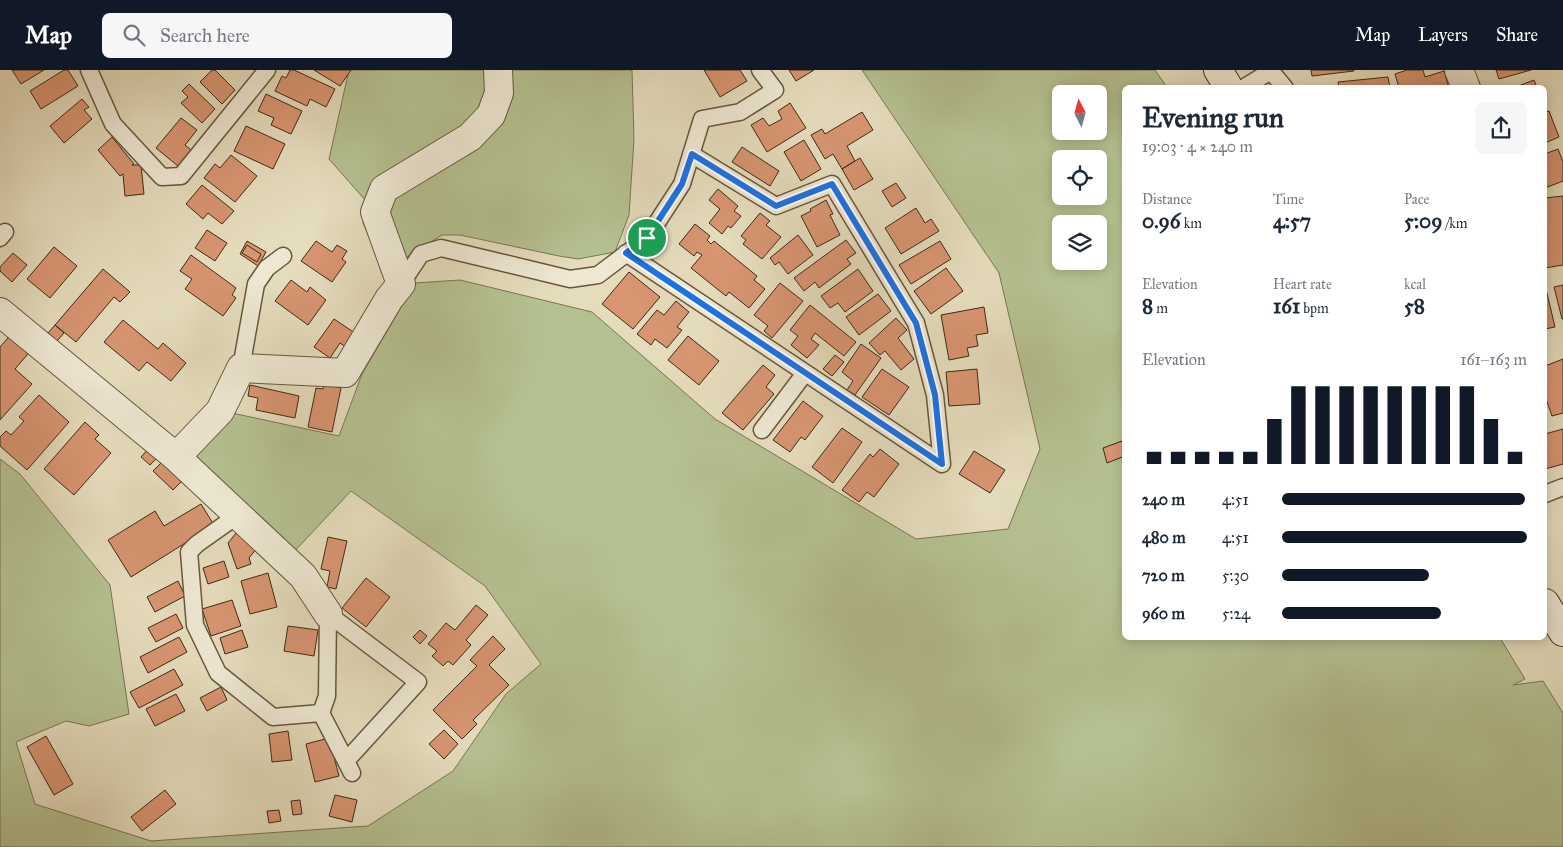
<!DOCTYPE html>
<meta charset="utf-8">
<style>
:root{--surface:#fff;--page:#f6f6f7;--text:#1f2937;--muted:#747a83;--accent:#111827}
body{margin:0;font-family:"IM FELL Great Primer",serif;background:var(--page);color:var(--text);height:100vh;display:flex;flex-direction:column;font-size:19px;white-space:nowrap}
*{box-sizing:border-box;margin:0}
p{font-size:16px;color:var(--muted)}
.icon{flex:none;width:28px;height:28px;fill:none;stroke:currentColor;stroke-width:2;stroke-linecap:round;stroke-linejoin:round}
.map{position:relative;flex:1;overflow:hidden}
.panel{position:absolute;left:1122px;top:15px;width:425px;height:555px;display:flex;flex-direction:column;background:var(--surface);border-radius:8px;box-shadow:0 2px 12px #0003}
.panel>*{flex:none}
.needle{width:32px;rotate:354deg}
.fabs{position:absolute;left:1052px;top:15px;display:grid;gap:10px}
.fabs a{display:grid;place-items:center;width:55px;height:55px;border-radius:8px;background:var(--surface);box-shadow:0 2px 12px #0003;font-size:25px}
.pin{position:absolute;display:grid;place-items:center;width:42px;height:42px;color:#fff;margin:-21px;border:2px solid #fff;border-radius:50%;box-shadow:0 1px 5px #0007}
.round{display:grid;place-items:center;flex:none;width:52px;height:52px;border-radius:8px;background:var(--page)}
.head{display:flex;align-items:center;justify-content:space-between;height:85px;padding:0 20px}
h1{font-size:28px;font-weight:700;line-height:38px}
.metrics{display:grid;grid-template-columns:repeat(3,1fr);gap:8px;height:85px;padding:5px 20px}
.metrics div{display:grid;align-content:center}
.metrics b{font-size:21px;font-weight:700}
.metrics small{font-size:14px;font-weight:400}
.metrics p{font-size:14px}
.chart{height:140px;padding:10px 20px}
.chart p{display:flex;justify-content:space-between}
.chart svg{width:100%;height:90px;margin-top:5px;stroke:var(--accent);stroke-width:6}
ul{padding:0 20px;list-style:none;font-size:16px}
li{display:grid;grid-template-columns:80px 60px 1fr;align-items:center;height:38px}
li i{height:12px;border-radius:6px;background:var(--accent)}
header{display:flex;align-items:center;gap:30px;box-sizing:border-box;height:70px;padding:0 25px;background:var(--accent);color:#fff}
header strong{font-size:24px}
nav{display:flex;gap:28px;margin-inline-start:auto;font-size:18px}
.search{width:350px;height:45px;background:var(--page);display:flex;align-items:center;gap:12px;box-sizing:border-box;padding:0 18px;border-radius:8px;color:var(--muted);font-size:19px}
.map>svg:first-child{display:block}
</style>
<header>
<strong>Map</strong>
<div class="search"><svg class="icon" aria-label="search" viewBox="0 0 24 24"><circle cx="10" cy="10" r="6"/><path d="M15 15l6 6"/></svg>Search here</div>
<nav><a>Map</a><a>Layers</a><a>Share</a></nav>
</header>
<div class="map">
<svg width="1563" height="777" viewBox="0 0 1563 777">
<rect width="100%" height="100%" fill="#e5dcbc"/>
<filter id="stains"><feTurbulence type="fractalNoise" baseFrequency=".004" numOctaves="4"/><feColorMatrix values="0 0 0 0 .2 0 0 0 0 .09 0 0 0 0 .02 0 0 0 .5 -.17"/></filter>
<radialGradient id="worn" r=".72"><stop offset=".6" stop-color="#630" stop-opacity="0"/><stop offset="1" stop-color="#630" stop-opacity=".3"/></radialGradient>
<path fill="#b5c090" stroke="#7a7551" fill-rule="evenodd" d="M349 0H632L634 69 629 145 615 182 578 189 559 186 460 165H442L410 185 386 203 363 153 366 131 329 89Z
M862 0H1155L1167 17 1125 18V568H1500L1525 609 1513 615 1543 611 1563 643V777H0V389L20 404 110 515 129 644 89 656 66 651 16 672 35 734 151 771 368 756 453 701 506 624 541 594 485 516 351 421 291 485 193 387 232 343 339 366 362 304 415 213 460 210 592 242 715 349 916 469 1008 459 1040 379 999 203ZM1061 24H1099V61H1061ZM1061 89H1099V126H1061ZM1061 154H1099V191H1061Z"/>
<path fill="#d79571" stroke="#3f2a12" d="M12 0H44L21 14Z
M64 0H68L78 16 41 39 30 21Z
M212 0H215L235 20 222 34 200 12Z
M290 0H294L335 19 326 37 310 29 307 36 275 21 282 6 286 8Z
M314 0H351L340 16Z
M704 0H740L747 11 720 27Z
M789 0H814L796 11Z
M1311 0H1354V1L1312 6Z
M1407 0H1423L1425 7 1444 1 1449 18H1399L1395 4Z
M1496 0H1531L1499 9Z
M1388 7 1390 18H1339L1338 12Z
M1534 10 1537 18H1513Z
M189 14 215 39 202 53 181 33 188 27 182 21Z
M266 24 302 41 291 64 271 55 274 48 258 41Z
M82 29 89 37 84 40 92 49 64 73 50 56Z
M790 33 806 58 767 82 751 55 763 48 769 56 782 49 778 41Z
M1549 41 1559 67 1545 73V42Z
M862 42 873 60 847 76 855 91 842 99 833 84 825 89 811 65 822 59 825 64Z
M181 48 197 60 185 75 191 80 178 96 156 78Z
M246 56 285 74 273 99 234 81Z
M112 67 134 94 132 95H141L144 124 125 126 123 104 120 106 98 80Z
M804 70 821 99 801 111 784 82Z
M742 77 779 101 770 116 732 92Z
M1558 79 1563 92V111L1545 118V84Z
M231 85 257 106 235 132 204 108 215 94 220 98Z
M860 88 873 109 854 120 842 99Z
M896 113 906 128 892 137 882 121Z
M202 115 234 141 222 154 208 143 203 149 186 134Z
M718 119 738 136 734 141 741 146 731 158 728 156 722 164 709 153 720 139 709 130Z
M1563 126V195L1545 198V128Z
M826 130 833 144 830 145 840 165 817 177 801 146 811 141 810 139Z
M916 138 925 153 931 149 939 161 901 184 885 158Z
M760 143 770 151 766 155 781 167 762 189 743 174 746 170 741 166Z
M695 154 710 166 707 170 711 174 714 171 757 206 754 210 765 219 749 238 729 222 726 226 691 198 702 185 697 182 694 186 679 174Z
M207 160 227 173 215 191 195 178Z
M798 165 813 185 788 204 779 192 775 195 770 188Z
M846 170 856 183 847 189 851 194 819 218 815 212 804 221 794 208Z
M247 171 266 182 258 196 240 184Z
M316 171 332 182 337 175 347 181 342 189 346 192 332 212 301 191Z
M940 171 951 189 911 214 899 195Z
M247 175 261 184 257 192 242 183Z
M54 177 77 196 50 228 27 209Z
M13 183 27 195 12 212 0 201V197Z
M191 185 236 218 232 225 236 228 223 246 185 219 192 209 180 201Z
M946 198 963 221 931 244 914 221Z
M103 199 130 222 120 232 114 227 76 272 55 255Z
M858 199 873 221 845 242 838 233 830 238 821 226Z
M629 202 660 227 633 259 602 234Z
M291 210 307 222 310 217 326 230 308 255 275 231Z
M780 213 803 231 772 268 764 261 768 256 754 245Z
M1545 215 1555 257 1545 259Z
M1563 215V249H1562L1554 217Z
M878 224 891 241 859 265 846 247Z
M676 231 689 242 677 257 682 260 667 278 655 269 651 275 637 264 657 240 664 245Z
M810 235 856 272 844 286 815 263 811 269 819 275 807 288 791 275 798 266 790 260Z
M984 237 988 263 976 265 978 276 967 278 969 286 949 290 941 245Z
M896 248 907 260 898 268 914 289 901 300 885 281 880 285 869 273Z
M334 249 355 263 346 277 340 273 330 288 314 277Z
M123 250 158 279 163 273 186 293 171 311 147 292 139 301 104 272Z
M55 255 64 263 57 271 48 263Z
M14 261 33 278 15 299 32 314 0 350V277Z
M688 266 719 291 699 315 668 290Z
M861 274 881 288 855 325 847 320 853 311 842 302Z
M835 285 844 292 832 306 823 299Z
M1563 289V343L1552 346 1545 326V296Z
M763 295 775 305 766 317 774 324 743 360 722 343Z
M882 299 909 317 889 345 862 327Z
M977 299 980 334 949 336 946 302Z
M324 314 341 318 332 362 308 357 316 318 323 319Z
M250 315 299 326 295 348 256 340 258 328 248 326Z
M39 325 69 352 27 400 0 376V367L6 361 11 365 24 351 19 347Z
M803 331 823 346 805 370 801 367 790 382 773 370Z
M85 352 99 365 95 369 111 383 74 425 44 399Z
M842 358 862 372 833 413 812 397Z
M1563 359V394L1545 399V364Z
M1122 371 1125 386 1107 393 1103 378Z
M149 378 158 387 150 395 141 387Z
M880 379 899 394 874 427 867 422 859 432 842 420 870 384 873 387Z
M974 381 1005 400 990 423 959 404Z
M163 391 183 410 173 420 153 401Z
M201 434 214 455 131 507 108 470 155 441 164 456Z
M237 462 257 478 249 488 251 494 237 499 228 473Z
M328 467 347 471 336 519 327 517 330 501 321 499Z
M224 491 229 507 208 514 203 498Z
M268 503 277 537 250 544 241 511Z
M366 508 390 527 366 557 342 538Z
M178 511 185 526 155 542 147 527Z
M232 530 241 556 211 566 202 539Z
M476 535 488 545 466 570 471 575 453 595 448 591 443 596 432 586 437 581 428 574 446 553 455 560Z
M176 544 183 558 156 572 148 558Z
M288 556 318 560 314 586 284 581Z
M242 560 248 577 225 584 220 568Z
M420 560 427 566 420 574 413 567Z
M493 566 505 579 489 595 509 615 473 650 477 654 462 669 433 640 477 596 470 590Z
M179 567 187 582 148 603 140 587Z
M174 599 183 615 139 638 130 622Z
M221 617 227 630 207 641 200 628Z
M176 624 185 641 155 656 146 639Z
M444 660 458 674 444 689 429 674Z
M288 661 292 690 272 692 269 664Z
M46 666 73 714 54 725 27 677Z
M329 668 339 706 315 712 306 674Z
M165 720 176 734 142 761 131 747Z
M335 725 357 730 352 752 329 746Z
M300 730 302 744 293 745 291 731Z
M279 740 281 751 269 753 267 741Z"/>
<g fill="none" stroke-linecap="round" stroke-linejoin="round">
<g stroke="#68563c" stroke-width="19">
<path id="lane" d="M89 0 113 54 162 107 181 106 267 0
M1270 0 1285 18
M1243 18 1271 1
M0 168 5 162
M626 183 942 394 935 325 916 253 832 114 776 136 691 84
M401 214 421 184 441 178 570 209 598 205 647 168 682 114 702 49 740 42 775 20 760 0
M241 298 256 214 267 198 283 186
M762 360 805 303
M1545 424 1563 417
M238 445 197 474 189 482 195 555 218 603 273 647 321 643
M328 544 418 612 346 691
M328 544 327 626 321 643 352 703"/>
</g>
<g stroke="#68563c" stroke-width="30">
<path id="street" d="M1459 0 1466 18
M0 242 176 387 303 506 328 544
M176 387 220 341 241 298 345 303 389 229 401 214 375 142 384 119 470 67 491 45 499 23 498 0"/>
</g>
<g stroke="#3f2a12" stroke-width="30">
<path id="secondary" d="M1218 0 1229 18
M1545 533 1563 562"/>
</g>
<use href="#lane" stroke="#eee8d3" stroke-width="16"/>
<use href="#street" stroke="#eee8d3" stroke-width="28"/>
<use href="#secondary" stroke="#eee8d3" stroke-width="28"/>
</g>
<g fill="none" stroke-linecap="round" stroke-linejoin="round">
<g stroke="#fff" stroke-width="10">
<path id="route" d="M692 84 776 136 832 114 916 253 935 325 942 394 626 183 647 168 682 114Z"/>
</g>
<use href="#route" stroke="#1a73e8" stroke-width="6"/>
</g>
<rect width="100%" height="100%" filter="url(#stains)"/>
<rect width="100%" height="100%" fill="url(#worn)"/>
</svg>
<div class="fabs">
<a><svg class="needle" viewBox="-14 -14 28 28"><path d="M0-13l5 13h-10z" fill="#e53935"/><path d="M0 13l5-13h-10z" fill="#747a83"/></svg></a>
<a><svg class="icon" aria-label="locate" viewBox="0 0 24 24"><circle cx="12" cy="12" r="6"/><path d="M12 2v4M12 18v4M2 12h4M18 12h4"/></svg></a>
<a><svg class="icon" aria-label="layers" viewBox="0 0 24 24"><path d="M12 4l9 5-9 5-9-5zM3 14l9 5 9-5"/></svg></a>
</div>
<div class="pin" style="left:647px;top:168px;background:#1e9e55"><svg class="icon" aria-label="arrive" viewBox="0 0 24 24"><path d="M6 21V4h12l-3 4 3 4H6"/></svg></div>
<section class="panel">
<div class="head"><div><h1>Evening run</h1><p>19:03 · 4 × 240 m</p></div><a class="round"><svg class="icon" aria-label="share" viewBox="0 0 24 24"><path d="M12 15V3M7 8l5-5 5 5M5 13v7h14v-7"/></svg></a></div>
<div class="metrics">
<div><p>Distance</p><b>0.96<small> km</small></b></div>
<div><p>Time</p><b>4:57</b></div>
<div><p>Pace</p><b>5:09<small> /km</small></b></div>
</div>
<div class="metrics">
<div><p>Elevation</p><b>8<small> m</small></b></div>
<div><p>Heart rate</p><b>161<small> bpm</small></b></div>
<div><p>kcal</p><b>58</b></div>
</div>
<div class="chart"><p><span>Elevation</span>161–163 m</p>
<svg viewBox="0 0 160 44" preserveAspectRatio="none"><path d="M5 44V38M15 44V38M25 44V38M35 44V38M45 44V38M55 44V22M65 44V6M75 44V6M85 44V6M95 44V6M105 44V6M115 44V6M125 44V6M135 44V6M145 44V22M155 44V38"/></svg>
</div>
<ul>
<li><b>240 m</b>4:51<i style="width:99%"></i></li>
<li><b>480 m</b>4:51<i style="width:100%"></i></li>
<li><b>720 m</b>5:30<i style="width:60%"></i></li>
<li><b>960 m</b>5:24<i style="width:65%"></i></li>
</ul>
</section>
</div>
